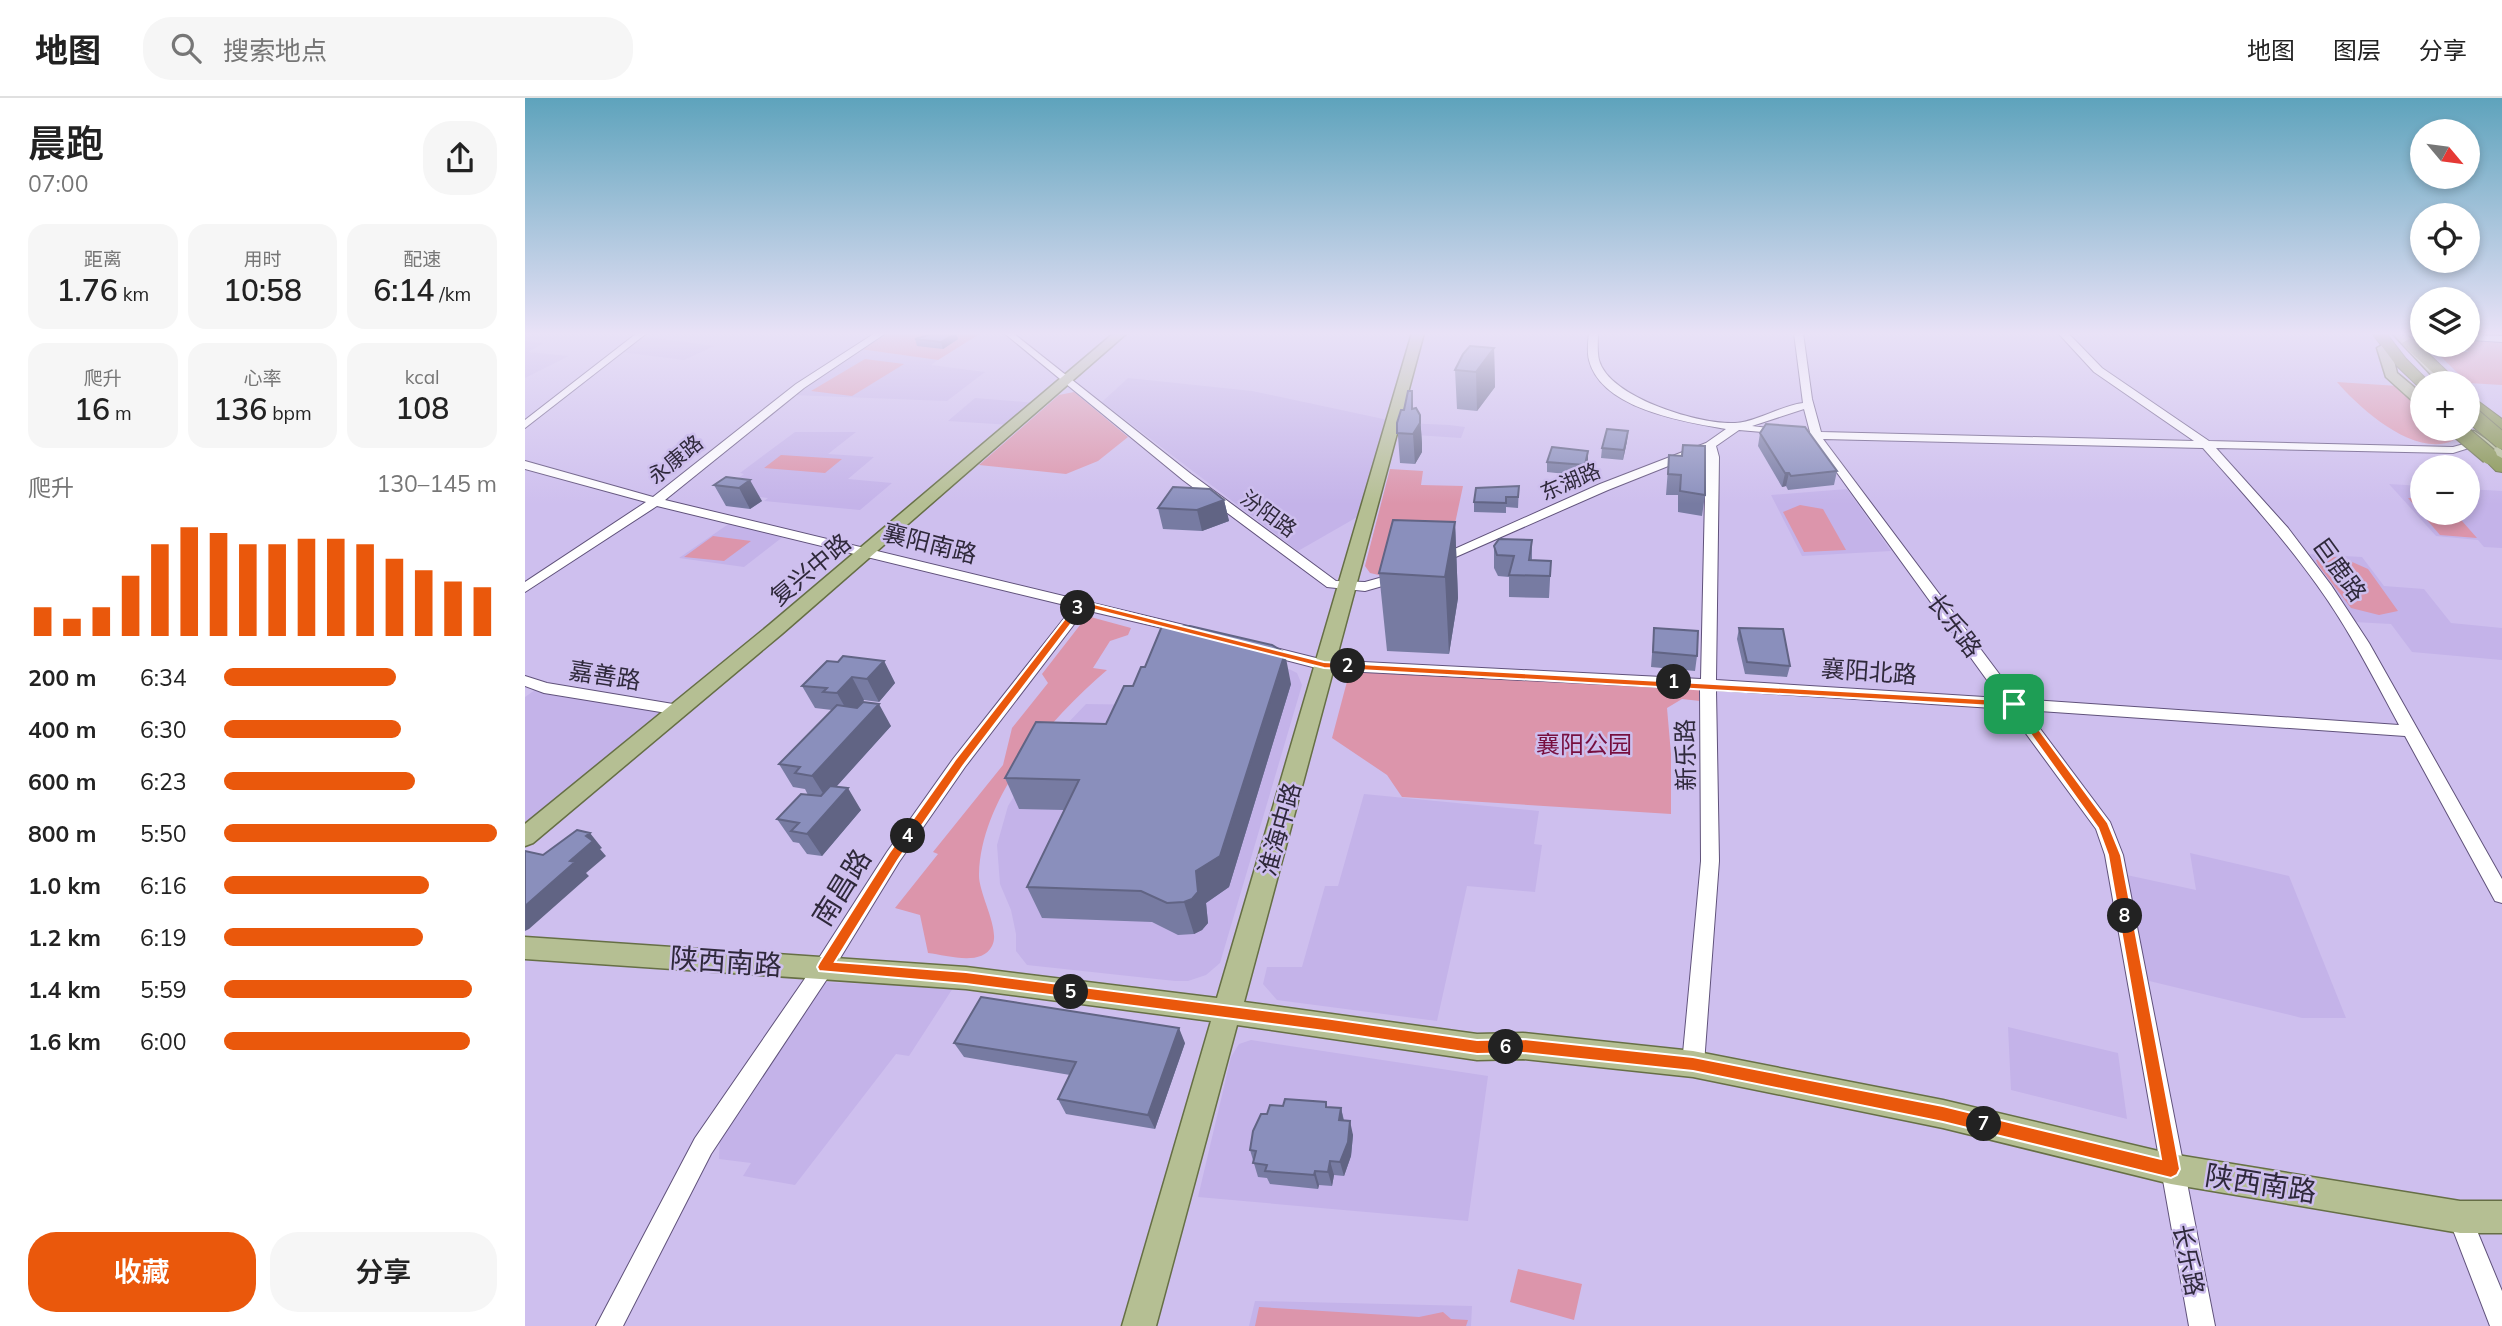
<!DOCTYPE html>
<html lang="zh">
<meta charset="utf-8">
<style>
:root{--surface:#fff;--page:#f6f6f6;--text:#222;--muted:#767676;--line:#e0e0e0;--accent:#ea580c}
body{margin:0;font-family:Mulish,"Noto Sans SC",sans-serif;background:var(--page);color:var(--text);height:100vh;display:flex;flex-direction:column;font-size:26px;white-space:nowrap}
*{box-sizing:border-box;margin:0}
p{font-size:23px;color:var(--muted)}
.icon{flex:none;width:38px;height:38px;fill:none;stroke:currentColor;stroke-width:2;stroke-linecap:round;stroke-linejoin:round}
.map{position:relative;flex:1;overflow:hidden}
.sheet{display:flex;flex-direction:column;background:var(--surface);width:525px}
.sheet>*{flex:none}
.needle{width:46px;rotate:119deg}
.tools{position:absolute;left:1885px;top:21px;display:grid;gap:14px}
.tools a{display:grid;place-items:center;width:70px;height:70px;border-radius:50%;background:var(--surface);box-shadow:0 4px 10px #0003;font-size:35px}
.pin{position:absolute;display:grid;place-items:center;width:60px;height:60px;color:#fff;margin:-30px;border-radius:14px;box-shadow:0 4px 10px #0006}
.km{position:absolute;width:35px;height:35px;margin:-18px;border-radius:50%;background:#222;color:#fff;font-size:19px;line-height:35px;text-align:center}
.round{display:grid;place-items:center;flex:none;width:74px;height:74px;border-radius:28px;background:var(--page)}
.summary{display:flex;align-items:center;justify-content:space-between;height:119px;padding:0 28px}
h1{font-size:38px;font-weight:600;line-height:52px}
.stats{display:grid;grid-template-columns:repeat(3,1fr);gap:10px;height:119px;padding:7px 28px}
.stats div{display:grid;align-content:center;border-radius:18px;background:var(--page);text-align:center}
.stats b{font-size:30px;font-weight:600}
.stats small{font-size:19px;font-weight:400}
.stats p{font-size:19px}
.chart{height:196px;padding:14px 28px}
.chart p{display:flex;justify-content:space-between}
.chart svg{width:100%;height:126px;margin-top:7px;stroke:var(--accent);stroke-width:6}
.action{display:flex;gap:14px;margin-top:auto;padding:14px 28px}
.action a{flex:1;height:80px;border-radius:28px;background:var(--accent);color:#fff;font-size:28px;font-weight:600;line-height:80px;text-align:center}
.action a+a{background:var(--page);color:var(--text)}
ul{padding:0 28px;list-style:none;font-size:23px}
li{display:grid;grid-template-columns:112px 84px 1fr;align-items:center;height:52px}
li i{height:18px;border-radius:9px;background:var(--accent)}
header{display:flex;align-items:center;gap:42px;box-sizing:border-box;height:98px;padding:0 35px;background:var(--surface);border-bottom:2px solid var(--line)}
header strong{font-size:33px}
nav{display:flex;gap:38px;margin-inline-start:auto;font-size:24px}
.search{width:490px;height:63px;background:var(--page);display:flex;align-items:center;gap:18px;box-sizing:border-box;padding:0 24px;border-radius:28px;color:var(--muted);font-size:26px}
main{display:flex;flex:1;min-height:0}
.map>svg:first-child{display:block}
</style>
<header>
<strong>地图</strong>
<div class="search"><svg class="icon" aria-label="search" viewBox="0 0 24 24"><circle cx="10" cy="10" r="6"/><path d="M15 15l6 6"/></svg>搜索地点</div>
<nav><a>地图</a><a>图层</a><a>分享</a></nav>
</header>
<main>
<section class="sheet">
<div class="summary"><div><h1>晨跑</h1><p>07:00</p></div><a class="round"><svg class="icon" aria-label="share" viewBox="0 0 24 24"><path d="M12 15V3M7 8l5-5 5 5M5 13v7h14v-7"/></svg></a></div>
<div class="stats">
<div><p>距离</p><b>1.76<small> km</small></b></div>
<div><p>用时</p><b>10:58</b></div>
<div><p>配速</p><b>6:14<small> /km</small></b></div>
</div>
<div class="stats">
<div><p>爬升</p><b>16<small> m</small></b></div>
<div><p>心率</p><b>136<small> bpm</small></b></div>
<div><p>kcal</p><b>108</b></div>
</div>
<div class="chart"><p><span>爬升</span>130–145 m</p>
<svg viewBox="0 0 160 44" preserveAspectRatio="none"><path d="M5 44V34M15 44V38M25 44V34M35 44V23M45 44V12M55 44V6M65 44V8M75 44V12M85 44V12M95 44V10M105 44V10M115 44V12M125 44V17M135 44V21M145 44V25M155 44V27"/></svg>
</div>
<ul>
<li><b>200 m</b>6:34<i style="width:63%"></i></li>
<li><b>400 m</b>6:30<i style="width:65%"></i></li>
<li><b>600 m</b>6:23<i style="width:70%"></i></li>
<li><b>800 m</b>5:50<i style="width:100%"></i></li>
<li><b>1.0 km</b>6:16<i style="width:75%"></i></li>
<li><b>1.2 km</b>6:19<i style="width:73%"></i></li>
<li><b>1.4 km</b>5:59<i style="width:91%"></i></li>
<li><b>1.6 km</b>6:00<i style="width:90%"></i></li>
</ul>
<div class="action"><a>收藏</a><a>分享</a></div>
</section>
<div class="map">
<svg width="1977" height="1228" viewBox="0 0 1977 1228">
<rect width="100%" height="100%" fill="#cebfee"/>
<path fill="#c4b3e9" d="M116 238 189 248 159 262 95 254Z
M0 243 19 245 3 254 44 258 0 280Z
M335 251 413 262 406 267 460 274 422 303 267 297Z
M603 280 727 293 863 322 834 418 773 453 577 304Z
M450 300 511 305 486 327 423 323Z
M879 325 924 327 940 329 936 340 876 336Z
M270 334H331L303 356 349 359 323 381 367 385 335 412 239 403 243 400 211 396 200 390 219 376 215 375Z
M1864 386 1897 388V415H1942L1943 391 1977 393V450L1959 449 1953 442 1911 438Z
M1322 391 1366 453 1277 458 1246 397Z
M205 425 259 438 219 469 154 460Z
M1782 456 1837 459 1859 488 1899 491 1926 525 1977 530V562L1887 554 1866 526 1829 524Z
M696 555 764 571 772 575 777 587 695 865 681 877 663 883H650L502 867 491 853V836L486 812 475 786 472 747 483 708 520 649 561 606 625 607Z
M10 592 26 597 142 614 0 730V599Z
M839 696 1014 713 1009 746 1017 747 1010 794 942 788 912 923 752 902 738 886 742 869H777L800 788H813Z
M1665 755 1764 778 1821 920H1777L1616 881 1597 776 1671 792Z
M298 884 428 890 384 958 371 956 270 1087 218 1078 226 1065 194 1061 195 1036Z
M1483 929 1593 955 1602 1021 1486 992Z
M726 942 963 978 943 1123 673 1099 706 959 714 946Z
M730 1203 947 1208 946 1228H724Z"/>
<path fill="#dc95ab" d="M360 235H456L413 262 335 251Z
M1943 235H1977V287L1943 285 1911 254H1944L1934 247H1942Z
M340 261 379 266 327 298 286 293Z
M1812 284 1873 288 1897 311V331H1918L1929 342C1891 361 1835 311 1812 284Z
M549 294 603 339 573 363 541 376 454 367 534 297Z
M256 357 317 361 300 375 239 370Z
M865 371 898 373 896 387 938 388 925 449 858 478 845 475 840 468Z
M1883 400 1897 401V415H1930L1952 440 1915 437Z
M1275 407 1298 411 1321 452 1279 454 1258 414Z
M188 438 226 443 199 463 159 459Z
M1797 459H1816L1843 471 1873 513 1854 517 1826 510 1793 467 1791 462Z
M562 518 606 530 603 537 585 543 568 570 582 572C527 619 456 698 454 776 453 795 476 832 467 848 456 869 422 857 403 855L395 817 370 810 413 756 408 754 478 667 487 630 523 585 517 576Z
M835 573 1170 588 1176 593 1175 603 1157 601 1142 610 1146 656V716L877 699 862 677 807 640 824 576Z
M993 1171 1057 1186 1049 1222 985 1204Z
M734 1209 894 1219 918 1214 926 1221 943 1222 941 1228H730Z"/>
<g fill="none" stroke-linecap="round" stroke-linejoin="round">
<g stroke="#60527b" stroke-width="2">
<path id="minor" d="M112 235H122L0 330V322Z
M350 235H361L279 290 140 402 663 528 670 532 663 536 560 512 440 669 374 764 306 875 186 1056 98 1228H71L170 1040 292 863 362 754 428 661 548 509 132 408 0 494V484L121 404 0 371V363L128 399 271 286Z
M479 235H488L666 376 811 483 840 484 872 475 879 479 868 485 840 493 802 489 658 382Z
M1064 235H1073C1073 243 1072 254 1074 262 1084 300 1176 327 1210 325 1231 324 1255 308 1278 305L1269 235H1278L1287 301 1296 334 1669 343 1569 274 1533 235H1543L1577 270 1684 343 1928 349 1957 341 1963 344 1928 355 1691 350 1763 430 1806 487 1844 545 1977 781V805L1970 803 1880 638 1501 612 1585 724 1598 757 1690 1228H1664L1580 757 1571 731 1483 611 1191 592 1194 763 1179 966 1176 973 1168 976 1160 973 1157 966 1176 763 1175 591 799 572 734 555 732 552 739 547 799 562 1176 581 1181 353 1083 392 917 465 912 466 905 462 1075 386 1181 345 1201 331C1160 324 1076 311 1064 262 1062 254 1063 243 1064 235ZM1279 311 1285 334 1276 337 1287 340 1475 600 1191 582 1194 359 1191 348 1214 332 1260 336V332L1227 328ZM1298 341 1678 350C1717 394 1757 438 1792 487 1824 531 1848 579 1874 627L1493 601Z
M1950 237 1977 238V244L1947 242 1945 240Z
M0 578 22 585 154 607 162 612 154 617 19 595 0 588Z
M1935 1107 1943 1111 1977 1193V1228H1965L1923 1119 1927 1111Z"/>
</g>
<g stroke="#666f45" stroke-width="3">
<path id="major" d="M589 235H602L258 535 8 745 0 748V726L244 527Z
M887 235H899L719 904 952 936 998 935 1168 953 1418 1002 1646 1056 1935 1103H1977V1135H1935L1646 1086 1418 1030 1168 979 998 961 952 962 712 927 631 1228H597L686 923 441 891 0 861V839L441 869 692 900Z
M1867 235H1880L1928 285H1914Z
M1859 246 1866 250 1872 275 1897 296V308L1892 307 1861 279 1852 250Z
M1949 333 1977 352V365L1972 363 1944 340 1942 337 1944 334Z"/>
</g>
<g stroke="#666f45" stroke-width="2">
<path id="highway" d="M1847 235H1861L1881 261 1905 285 1893 288 1871 267Z
M1884 241 1889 242 1934 285H1919L1879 248 1877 245Z
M1942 295 1977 321V334L1971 332 1942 307Z
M1964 353 1977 360V374L1971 373 1956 358Z"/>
</g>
<use href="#minor" fill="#fff" fill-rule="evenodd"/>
<use href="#major" fill="#b5bf93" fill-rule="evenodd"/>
<use href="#highway" fill="#84944b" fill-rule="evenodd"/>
<g stroke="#666f45" stroke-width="18" stroke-linecap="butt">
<path id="highway-bridge" d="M1942 313 1977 343
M1932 331 1964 358"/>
</g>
<use href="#highway-bridge" stroke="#84944b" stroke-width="16"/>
</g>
<path fill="#777ba2" d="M431 235 433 241 418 251 392 248 390 241Z
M969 250 970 289 952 313 932 311 930 272Z
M888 310 895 317 897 346V354L890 366 875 365 872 325Z
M1103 333 1102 343 1098 362 1076 360 1077 350Z
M1235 335 1312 373 1309 387 1263 392 1261 388 1257 389 1233 348Z
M1158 347 1180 397 1177 418 1153 414V397H1141L1144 357 1156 358Z
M1063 353V363L1059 378 1022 374V364Z
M201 379 237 403 225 411 201 408 189 387Z
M994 388 993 410 981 409V415L949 414V404Z
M699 402 704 423 677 433 638 431 633 410Z
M930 424 933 500 924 556 862 553 854 475Z
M1007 442V462L1026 463 1024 500 984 499V479L973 478 969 470V448Z
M1129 530 1172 558 1170 573 1126 569Z
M1214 530 1265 568 1262 579 1220 576 1212 541Z
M359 563 370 585 354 604 339 602 332 610 366 628 311 689 336 712 297 758 282 756 274 745 268 744 252 721 283 697 280 691 268 689 254 666 307 612 290 610 277 588 313 564Z
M766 586 704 789 681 805 683 825 677 832 669 836 653 837 627 824 517 820 502 789 539 712 494 711 480 680 581 626 608 588Z
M429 945H660L630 1031 541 1016 533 1001 545 977 439 959Z
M801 1004 802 1009 816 1010 819 1022 828 1037 826 1058 819 1078 809 1077 807 1088 794 1087 793 1091 745 1086 742 1080 733 1079 725 1052 742 1016 758 1008Z"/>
<path fill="#616484" d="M431 235 433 241 418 251 416 244Z
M969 250 970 289 952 313 951 274Z
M895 317 897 346V354L890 366 888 336Z
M1103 333 1102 343 1098 362 1099 352Z
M1063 353V363L1059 378 1060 367Z
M1260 375H1264L1261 388 1257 389Z
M225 382 237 403 225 411 214 390Z
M699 402 704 423 677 433 672 412Z
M930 424 933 500 924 556 920 479Z
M760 555 766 586 704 789 681 805 683 825 677 832 669 836 659 804Z
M359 563 370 585 354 604 342 581Z
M327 579 339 602 325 618 312 595Z
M354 606 366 628 301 700 287 678Z
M323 690 336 712 297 758 282 736Z
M65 735 77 750 75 751 81 758 61 775 64 778 4 831 0 833V808L45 763 61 738Z
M654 930 660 945 630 1031 623 1017Z
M816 1010 819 1025 814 1022Z
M825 1023 828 1037 826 1058 819 1078 815 1064Z
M805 1063 809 1077 807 1088 803 1074Z
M790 1073 794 1087 793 1091 789 1077Z"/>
<path fill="#8a8fbc" stroke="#616484" stroke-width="2" d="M410 235H431L416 244 390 241Z
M945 248 969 250 951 274 930 272 938 256Z
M883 293H887V311L891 310 895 317V325L888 336 872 335V325L876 312H879Z
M1241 326 1280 329 1312 373 1266 378 1264 375H1260L1235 335Z
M1082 331 1103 333 1099 352 1077 350Z
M1158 347 1180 348V397L1155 393 1156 377 1143 376 1144 357 1157 358Z
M1027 349 1063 353 1060 367 1022 364Z
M201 379 225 382 214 390 189 387Z
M994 388 993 399H981V405L949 404 951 390Z
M648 389 685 391 699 402 672 412 633 410Z
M868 422 930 424 920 479 854 475Z
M974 441 1007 442 1004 462 1026 463 1025 478 984 477 989 458 972 457 969 448Z
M637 528H665L747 547 760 555 695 758 671 773 673 794 667 801 659 804 642 805 616 793 502 789 554 682 480 680 511 624 581 626 599 588H608L616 569H620Z
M1129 530 1173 533 1172 558 1128 554Z
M1214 530 1258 531 1265 568 1222 564Z
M318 558 359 563 342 581 327 579 312 595 298 594 302 590 277 588 302 563 313 564Z
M338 604 354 606 287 678 270 675 275 669 254 666 312 607 332 610Z
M305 688 323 690 282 736 266 733 274 725 252 721 276 696 296 698Z
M52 732 65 735 61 738 68 743 45 763 50 764 0 808V753L18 757Z
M456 899 654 930 623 1017 533 1001 551 964 429 945Z
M760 1001 801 1004V1009L816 1010 814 1022 825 1023 823 1044 815 1064 805 1063 803 1074 790 1073 789 1077 740 1073 742 1067 728 1065 731 1053 725 1052 728 1033 736 1016H742L745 1007 758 1008Z"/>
<linearGradient id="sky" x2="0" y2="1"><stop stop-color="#5ea3bc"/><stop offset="0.58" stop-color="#e9e2f7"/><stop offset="1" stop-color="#e9e2f7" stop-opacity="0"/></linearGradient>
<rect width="1977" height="406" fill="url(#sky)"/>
<path fill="#ea580c" stroke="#fff" stroke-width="2" fill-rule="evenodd" d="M557 503 799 564 1493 603 1583 725 1596 757 1655 1071 1652 1077 1646 1080 1418 1024 1168 973 998 955 952 956 807 934 441 886 294 873 292 869 294 865 364 755 430 662 553 504ZM559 509 799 570 1486 609 1573 730 1583 757 1636 1061 1418 1008 1168 959 998 941 952 942 807 921 441 874 310 864 373 762 438 668Z"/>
<g text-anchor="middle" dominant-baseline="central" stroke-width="5" stroke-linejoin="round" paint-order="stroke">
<g font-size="21" fill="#2f293b" stroke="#cebfee">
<text transform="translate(150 361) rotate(-39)">永康路</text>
<text transform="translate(1045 383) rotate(-23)">东湖路</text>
<text transform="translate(744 415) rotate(36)">汾阳路</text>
</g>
<g font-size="24" fill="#2f293b" stroke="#cebfee">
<text transform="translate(405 445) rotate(14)">襄阳南路</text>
<text transform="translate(285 471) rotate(-40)">复兴中路</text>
<text transform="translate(1815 471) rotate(54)">巨鹿路</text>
<text transform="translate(1430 527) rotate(53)">长乐路</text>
<text transform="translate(1344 573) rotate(4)">襄阳北路</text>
<text transform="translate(80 577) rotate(9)">嘉善路</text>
<text transform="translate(1160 657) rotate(-91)">新乐路</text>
<text transform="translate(754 731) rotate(-74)">淮海中路</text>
<text transform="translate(1664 1162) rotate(79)">长乐路</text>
</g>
<g font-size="24" fill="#770f3f" stroke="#cebfee">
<text x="1059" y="646">襄阳公园</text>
</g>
<g font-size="28" fill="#2f293b" stroke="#cebfee">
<text transform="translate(316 789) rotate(-58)">南昌路</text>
<text transform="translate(201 863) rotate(4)">陕西南路</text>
<text transform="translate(1736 1085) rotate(9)">陕西南路</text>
</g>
</g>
</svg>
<div class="tools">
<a><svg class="needle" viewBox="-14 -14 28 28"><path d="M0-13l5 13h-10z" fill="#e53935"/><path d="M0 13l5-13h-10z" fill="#767676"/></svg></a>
<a><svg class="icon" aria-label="locate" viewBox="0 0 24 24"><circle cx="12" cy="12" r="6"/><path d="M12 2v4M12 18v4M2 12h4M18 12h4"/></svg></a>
<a><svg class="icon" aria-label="layers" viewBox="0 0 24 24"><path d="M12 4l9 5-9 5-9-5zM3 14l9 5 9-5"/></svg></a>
<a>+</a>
<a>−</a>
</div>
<div class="pin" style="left:1489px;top:606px;background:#1e9e55"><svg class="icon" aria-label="arrive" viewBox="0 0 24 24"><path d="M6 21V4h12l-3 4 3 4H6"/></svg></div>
<b class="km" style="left:1149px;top:584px">1</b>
<b class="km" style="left:823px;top:568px">2</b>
<b class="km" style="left:553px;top:510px">3</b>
<b class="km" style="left:383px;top:738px">4</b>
<b class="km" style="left:546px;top:894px">5</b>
<b class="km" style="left:981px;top:949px">6</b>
<b class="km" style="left:1459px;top:1026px">7</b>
<b class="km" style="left:1600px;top:818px">8</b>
</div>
</main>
